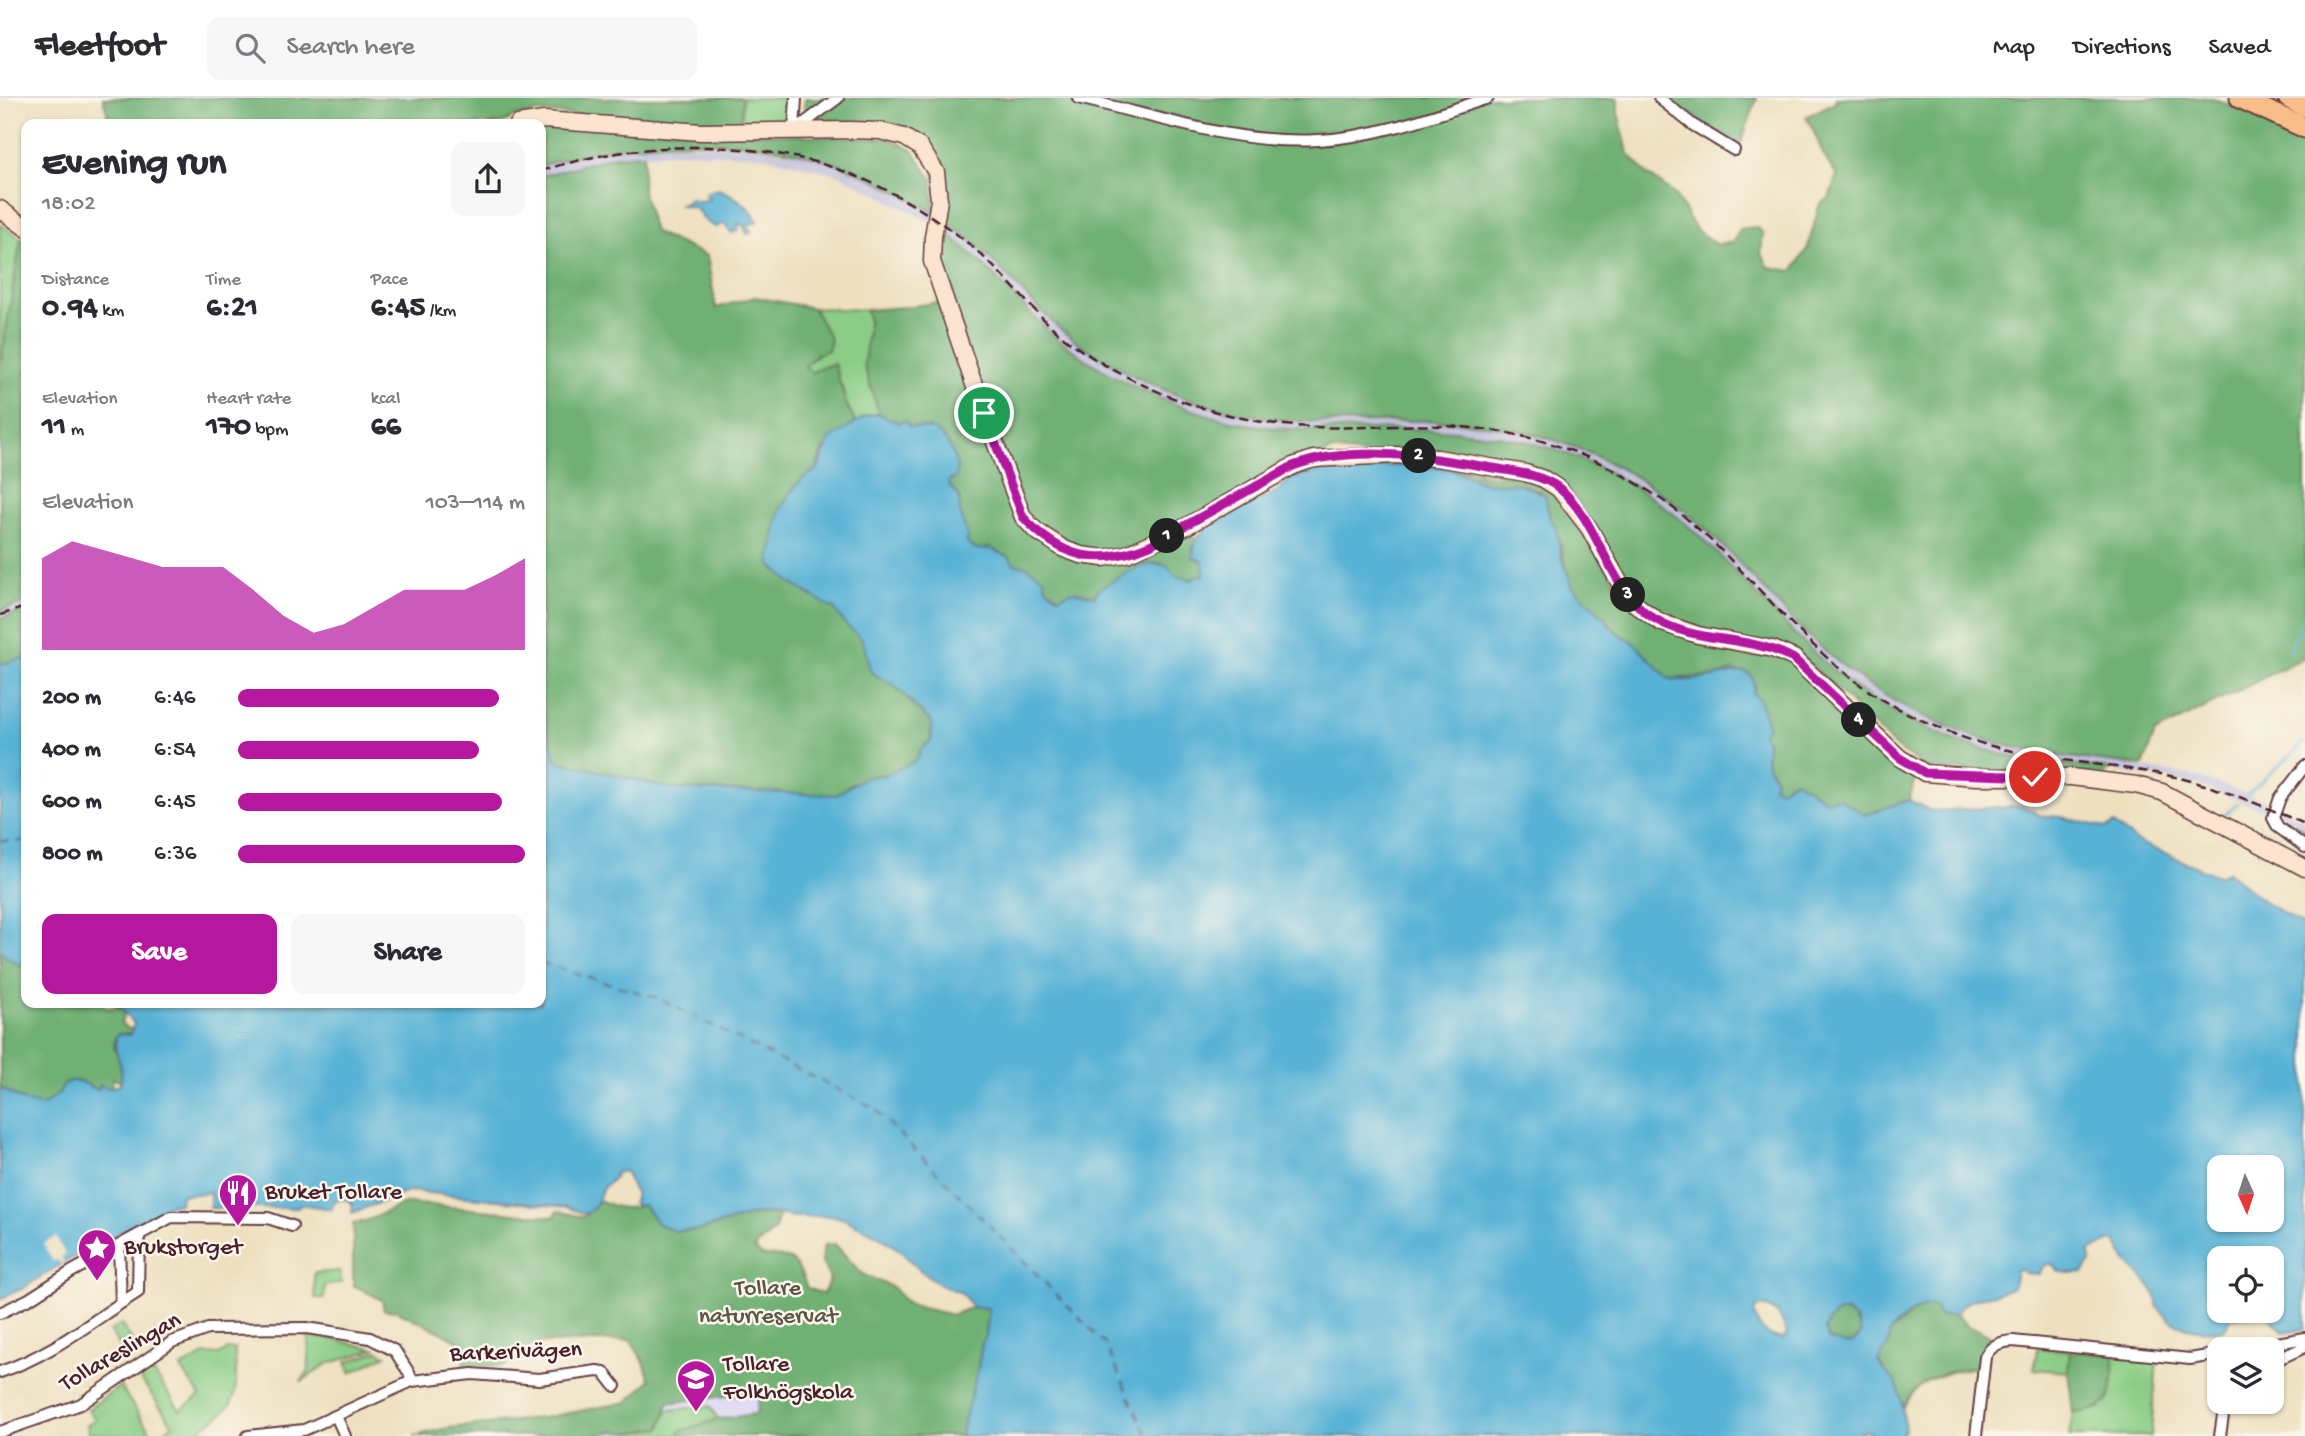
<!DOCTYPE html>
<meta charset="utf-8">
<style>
:root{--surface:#fff;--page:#f7f7f7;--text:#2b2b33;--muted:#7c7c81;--line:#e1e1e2;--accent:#b5179e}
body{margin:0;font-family:"Gochi Hand",sans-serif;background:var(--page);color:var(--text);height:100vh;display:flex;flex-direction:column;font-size:26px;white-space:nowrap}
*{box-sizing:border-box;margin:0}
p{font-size:23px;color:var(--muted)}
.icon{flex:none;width:38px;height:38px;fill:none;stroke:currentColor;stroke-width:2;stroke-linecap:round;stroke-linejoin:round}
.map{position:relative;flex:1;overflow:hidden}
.details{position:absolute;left:21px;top:21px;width:525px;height:889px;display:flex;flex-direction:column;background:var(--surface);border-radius:14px;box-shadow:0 2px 5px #0004}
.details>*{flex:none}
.needle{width:46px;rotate:177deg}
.buttons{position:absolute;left:2207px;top:1057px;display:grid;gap:14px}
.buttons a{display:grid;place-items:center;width:77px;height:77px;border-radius:14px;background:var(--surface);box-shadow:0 2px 5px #0004;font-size:35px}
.pin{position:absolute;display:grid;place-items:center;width:60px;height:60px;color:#fff;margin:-30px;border:4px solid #fff;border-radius:50%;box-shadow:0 2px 7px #0007}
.km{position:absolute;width:35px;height:35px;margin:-18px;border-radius:50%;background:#222;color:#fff;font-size:19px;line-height:35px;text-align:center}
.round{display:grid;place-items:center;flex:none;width:74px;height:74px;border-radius:14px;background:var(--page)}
.overview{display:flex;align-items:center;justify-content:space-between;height:119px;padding:0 21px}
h1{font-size:38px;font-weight:700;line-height:52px}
.figures{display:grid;grid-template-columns:repeat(3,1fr);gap:10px;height:119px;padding:7px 21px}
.figures div{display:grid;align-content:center}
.figures b{font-size:30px;font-weight:700}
.figures small{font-size:19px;font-weight:400}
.figures p{font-size:19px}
.chart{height:196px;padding:14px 21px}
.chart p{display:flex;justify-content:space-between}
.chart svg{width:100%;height:126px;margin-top:7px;fill:var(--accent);opacity:.7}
.cta{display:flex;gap:14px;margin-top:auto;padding:14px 21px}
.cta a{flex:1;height:80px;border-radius:14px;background:var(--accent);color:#fff;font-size:28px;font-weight:700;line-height:80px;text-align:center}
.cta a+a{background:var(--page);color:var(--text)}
ul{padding:0 21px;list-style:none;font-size:23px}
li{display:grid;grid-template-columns:112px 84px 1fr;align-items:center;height:52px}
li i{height:18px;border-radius:9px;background:var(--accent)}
header{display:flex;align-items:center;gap:42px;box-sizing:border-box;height:98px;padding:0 35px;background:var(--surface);border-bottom:2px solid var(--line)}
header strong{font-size:33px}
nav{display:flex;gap:38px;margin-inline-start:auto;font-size:24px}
.search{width:490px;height:63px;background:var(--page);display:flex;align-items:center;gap:18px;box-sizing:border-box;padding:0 24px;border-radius:14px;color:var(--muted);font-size:26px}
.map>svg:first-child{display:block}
</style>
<header>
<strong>Fleetfoot</strong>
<div class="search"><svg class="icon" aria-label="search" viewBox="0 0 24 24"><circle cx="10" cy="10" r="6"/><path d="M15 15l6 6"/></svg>Search here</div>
<nav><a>Map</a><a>Directions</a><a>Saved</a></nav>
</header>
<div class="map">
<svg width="2305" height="1338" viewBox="0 0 2305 1338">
<rect width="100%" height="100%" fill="#fbf7ec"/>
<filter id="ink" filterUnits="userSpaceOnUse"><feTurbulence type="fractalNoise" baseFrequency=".0143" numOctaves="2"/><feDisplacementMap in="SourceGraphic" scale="14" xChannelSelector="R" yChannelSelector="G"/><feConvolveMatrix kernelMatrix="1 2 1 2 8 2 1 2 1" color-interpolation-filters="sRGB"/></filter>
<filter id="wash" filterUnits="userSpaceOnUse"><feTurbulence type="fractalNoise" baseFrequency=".00686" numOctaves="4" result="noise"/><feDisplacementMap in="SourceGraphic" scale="28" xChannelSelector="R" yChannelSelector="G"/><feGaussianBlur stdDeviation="1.57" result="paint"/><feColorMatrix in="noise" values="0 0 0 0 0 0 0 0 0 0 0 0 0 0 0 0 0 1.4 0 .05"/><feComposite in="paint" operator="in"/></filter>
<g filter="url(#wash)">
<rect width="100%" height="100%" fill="#eee0bf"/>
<path fill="#dcd6f6" d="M761 1293 757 1316 718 1321 681 1333 678 1338H597L612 1332 660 1305Z"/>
<path fill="#c2c2dc" d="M680 46 754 49 813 58 869 79 935 115 932 125 840 77 763 58 681 54 615 58 541 78V68L581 57 640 47Z
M942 122 973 144 1057 228 1090 253 1156 287 1194 303 1259 319 1319 324 1404 323 1480 326 1533 336 1564 345 1604 362 1650 388 1988 643 2052 656 2188 677 2227 688 2273 706 2270 715 2197 687 2168 681 1991 654 1942 636 1895 614 1856 589 1807 548 1696 434 1632 388 1442 332 1318 334 1285 332 1230 323 1191 312 1153 297 1087 262 1052 235 969 152 938 129Z
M26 504V512L0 521V513Z
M2279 709 2305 722V731L2277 719Z"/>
<path fill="#8bcd86" stroke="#6a7658" stroke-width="2" d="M742 0H790V18L783 26 741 28Z
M0 126 21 140 0 270Z
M813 210 866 212 869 224 864 267 879 316 866 318 856 326 846 305 842 289 812 275 805 268 816 257 828 252 831 242Z
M340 1173 342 1184 325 1188 324 1200H315L314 1175Z
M121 1226 140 1254 129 1261 110 1233Z
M308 1238 332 1241 375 1251 327 1266 301 1284 309 1272Z
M2037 1250 2070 1253 2068 1274 2034 1271Z
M228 1251H235C236 1301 243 1303 199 1332L203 1338H157L173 1327 137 1276 149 1268 180 1312 200 1298 181 1270 206 1256 219 1257Z
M378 1253 386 1257 351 1275 346 1264Z
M2114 1257 2157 1261 2151 1338H2070L2073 1315 2100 1311Z
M120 1288 153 1338H106L88 1334 87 1327 95 1321 88 1311Z
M710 1308 718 1321 681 1333 678 1338H630V1335L661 1330 667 1312Z"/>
<path fill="#70b073" stroke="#5d684f" stroke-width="2" d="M103 0H742L741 28 701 29 539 14 517 18 500 26H110Z
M805 0H1618V15L1628 55 1647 76 1675 97 1696 132 1717 147 1734 144 1740 131 1756 129 1763 135 1761 155 1769 169 1793 173 1808 149 1819 108 1829 100 1837 77C1820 58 1819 39 1806 19L1835 4 1836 0H2213L2267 22 2305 41V559L2155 635 2143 668C2091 662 2038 657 1987 642 1920 623 1860 587 1810 539 1772 503 1739 461 1700 426 1671 400 1637 378 1602 361 1552 337 1498 325 1442 323 1401 322 1360 326 1319 324 1277 323 1236 316 1197 304 1153 290 1093 259 1058 229 1029 203 1004 172 975 146 965 137 953 129 942 122L930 51 918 37 890 26 817 24 804 12Z
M1669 0H1757L1741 45 1725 41Z
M541 26 890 41 913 52 932 81 935 115C905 98 877 81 845 69 755 34 631 38 541 68Z
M644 56 642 91 654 134 707 158 716 210 755 199 813 210 831 242 828 252 816 257 805 268 812 275 819 270 834 266 846 305 856 326C837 335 819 349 817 372 801 378 788 397 780 413 775 424 775 447 770 462L772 468 791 485 834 511 846 527 863 541 870 571 873 576 893 586 932 625 931 643 920 652C918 674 871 679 854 685 848 687 842 693 836 697L673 691 555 663 541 607V78L615 58Z
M938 129C981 159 1012 200 1051 235 1098 276 1170 309 1231 323 1287 336 1342 331 1399 331 1468 331 1539 339 1602 371 1635 387 1669 410 1696 435 1751 485 1796 546 1856 590 1895 618 1943 641 1989 653 2028 664 2069 666 2109 671L2105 677 1929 671 1899 652 1813 568 1660 516 1638 500 1625 485 1576 401 1558 383 1332 352 1136 449 1094 454 1068 447 1026 417 937 164Z
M21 140 26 145V504L0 513V270Z
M939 204 1017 423 1098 464 1183 433 1196 442 1192 452 1203 463 1205 478C1195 481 1181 484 1173 476 1169 472 1170 469 1166 467 1148 457 1108 487 1095 498H1088L1081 495 1059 499 1046 490 1044 480 1026 468 1014 466 1009 459 989 450C981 453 972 451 966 444L968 440 960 416 959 397 948 386 949 381 929 330 909 329 879 316 864 267 869 224 866 212 907 209Z
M1398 361 1492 378 1515 377 1556 394 1633 511 1793 563 1897 666 1916 679 1909 702 1864 717 1839 700 1826 702 1795 682 1780 692 1772 688 1776 681 1766 665 1767 643 1762 637 1768 627 1759 601 1753 595 1755 586 1735 572 1717 578 1669 581 1632 544 1620 537 1610 528 1606 521 1573 489 1569 481 1556 429 1550 421 1545 397 1541 393 1520 386H1488L1449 371 1404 368 1333 370 1291 381 1290 374 1309 366Z
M26 512V560L0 566V521Z
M2277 719 2305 731V744L2280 726Z
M0 852 7 860 26 870V905H100L106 910H113L117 907 125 915 121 925 126 930 133 931V935L119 936 115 939 114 950 122 966 121 984 113 980 112 988 109 990 100 988 98 992C92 990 88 987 83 985 70 980 66 983 60 993 56 999 48 1003 43 1008L26 1004 0 990Z
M597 1102C604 1103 607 1106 614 1108 624 1112 634 1109 644 1107L658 1126 700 1132 751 1117 779 1115 775 1132 754 1150 762 1158C794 1159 796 1161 807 1190L823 1196 830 1181 821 1162 824 1147 835 1146 862 1176 892 1189 908 1206 952 1217 972 1209 989 1210 986 1238 982 1245 978 1271 960 1338H678L680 1333 718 1321 756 1316 760 1294 668 1305 661 1330 625 1335 612 1333 597 1338H414L448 1330 542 1320 627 1304 650 1282 644 1264 630 1242 541 1245 514 1256 505 1268H464L461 1247 455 1241 398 1213 384 1212 382 1202 353 1187V1126C372 1124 389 1110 408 1105L554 1119 557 1113 583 1119 595 1109Z
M1925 1208H1934L1941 1218 1956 1216 1968 1229 1979 1232 1991 1239 1984 1247 1977 1269C1948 1273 1918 1280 1904 1308L1878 1263 1888 1247 1890 1234 1914 1213Z
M1840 1213C1853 1215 1858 1224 1861 1236L1853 1245 1845 1246 1828 1241 1825 1232 1829 1222Z
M2070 1253 2114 1257C2111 1295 2118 1312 2073 1315L2068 1274Z"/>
<path fill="#59b2d6" stroke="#526880" stroke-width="2" fill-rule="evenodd" d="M718 91C732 96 753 110 757 124L748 127 751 134 747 136 743 127 738 126V132L732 135 724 125 717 129C706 126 701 119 696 110L680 107 686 105 690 100C696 104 702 104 709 101L705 95Z
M879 316 899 325 903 323 907 324 909 329C918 329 930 329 937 334 949 343 961 366 955 381L949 382 948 386 959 397 960 416 968 440 966 444C972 451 981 453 989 450L1009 459 1014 466 1026 468 1044 480 1046 490 1059 499 1073 493 1095 498 1097 492C1118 482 1142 459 1168 468 1174 479 1180 479 1192 482L1198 477 1204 478 1203 463 1192 459 1196 442 1207 429 1228 416 1276 394 1291 381 1333 370 1404 368 1449 371 1488 386H1520L1545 397 1550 421 1556 428 1562 461 1573 489 1606 521 1610 528 1620 537 1632 543 1669 581C1683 584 1700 581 1714 579 1732 576 1759 563 1753 595L1759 601 1768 627 1762 637 1767 643 1766 665 1776 682 1773 688 1780 691 1795 682 1826 702 1839 700 1865 717 1909 702 1931 713 2022 708 2035 713 2037 717 2061 719 2106 730 2114 726 2136 743 2218 778 2228 774 2266 805 2305 828V1231L2284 1235 2266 1215 2231 1220 2225 1231C2197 1235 2175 1232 2157 1208 2159 1187 2133 1175 2123 1158 2120 1153 2120 1148 2115 1143L2109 1144 2089 1154 2091 1162 2084 1174C2072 1175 2059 1178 2053 1166L2044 1167 2039 1176 2025 1175 2021 1172 2016 1173 2013 1189C1995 1201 1968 1194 1956 1216L1941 1218 1934 1208H1925L1914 1213 1897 1226 1890 1234 1888 1247 1878 1263C1882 1274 1887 1273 1893 1281 1903 1293 1903 1317 1905 1333L1902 1334 1903 1338H1875L1865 1332 1858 1338H960L978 1271 982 1245 986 1238 989 1210 972 1209 962 1195 941 1187 920 1172 898 1151 877 1137 844 1121 834 1118 796 1119 768 1115 751 1117 700 1132 674 1133 658 1126 644 1107 637 1108 633 1105 636 1097 625 1073 615 1075V1079L603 1090 595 1109 586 1116 566 1109 411 1093 352 1115 353 1107C347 1100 342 1100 333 1104L332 1111 299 1106 298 1110H210V1095L181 1097 180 1106H172L61 1166 23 1190 0 1201V990L26 1004 43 1008C48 1003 56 999 60 993 65 984 71 980 83 985 89 987 92 990 98 992L100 987 109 990 120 987C126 962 111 959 117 936L131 937 134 925 116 905H541V607L556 663 673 691 836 697 865 679 886 677 915 663 919 658 920 652 931 643 932 625 893 586 873 576 870 571 862 541 846 527 834 511 791 485 772 468 770 462C775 447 775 424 780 413 788 397 801 378 817 372L830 341 866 318ZM2219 1069H2272V1122H2219ZM2219 1160H2272V1213H2219ZM1762 1208C1779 1212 1782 1221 1787 1237L1783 1241C1768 1239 1754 1228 1754 1212ZM1839 1214H1847L1858 1224 1861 1236 1853 1245 1845 1246 1828 1241 1825 1232 1829 1222Z
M26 560V870L7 860 0 852V566Z"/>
<path fill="#eee0bf" d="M56 1139 65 1156 61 1159 64 1165 61 1166 57 1161 53 1163 43 1146Z"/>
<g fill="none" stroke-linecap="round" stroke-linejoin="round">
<path stroke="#59b2d6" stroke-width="2.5" d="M2290 552 2305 518
M2248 696 2305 644
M2223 718 2238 705"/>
<path stroke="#4f5267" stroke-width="2" stroke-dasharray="9 7" stroke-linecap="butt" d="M0 743H26
M541 865 658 900 874 1010 1106 1247 1147 1338"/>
</g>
</g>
<g filter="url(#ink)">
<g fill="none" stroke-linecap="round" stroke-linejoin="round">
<g stroke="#633c41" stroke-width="14">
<path id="street" d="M1078 0C1157 18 1235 47 1318 42 1376 39 1433 18 1488 0
M1659 0 1693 27 1734 52
M795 32 838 0
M794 33 796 0
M2305 668 2280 700 2273 720 2278 729 2305 749
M119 1148 121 1205
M0 1215 29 1201 71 1174 171 1119 268 1120 292 1128
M2244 1251 2305 1240
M2272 1264 2305 1249
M0 1274C52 1257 93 1222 138 1194L139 1137
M336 1318 345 1338
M0 1334 81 1306 172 1244 208 1231 307 1230 370 1240 395 1253 409 1275 412 1283
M248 1338 304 1332 412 1283 472 1276 539 1281 597 1273 604 1274 615 1288
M1976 1338 1985 1259C1991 1247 2000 1244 2013 1243L2190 1261 2219 1256
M2220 1338 2225 1304"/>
</g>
<g stroke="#633c41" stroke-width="19">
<path id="secondary" d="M518 26 544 22 701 34 851 32 880 33 904 39 920 49 936 74 939 102 933 139 932 163 980 304 1023 419 1035 432 1064 451 1081 457 1103 460 1127 456 1187 428 1293 368 1313 361 1396 357 1438 360 1526 375 1544 381 1559 391 1589 430 1622 489 1635 506 1660 524 1698 537 1773 551 1794 560 1900 660 1925 675 1976 679H2071L2136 687 2162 694 2305 770
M0 111 26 130"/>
</g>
<g stroke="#633c41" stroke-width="23">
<path id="highway" d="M2240 0 2305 30
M2288 0 2305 9"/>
</g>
<use href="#street" stroke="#fff" stroke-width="10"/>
<use href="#secondary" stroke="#fce5d0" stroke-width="16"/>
<use href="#highway" stroke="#f8bd89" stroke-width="19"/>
<path stroke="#4a1f2b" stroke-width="2.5" stroke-dasharray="10 5" stroke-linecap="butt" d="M541 73C635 42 757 39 851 76 892 92 934 118 969 146 999 171 1024 203 1053 230 1087 262 1154 295 1199 309 1237 320 1275 328 1315 329 1358 331 1401 326 1444 328 1502 330 1562 344 1614 372 1642 388 1671 406 1695 428 1752 478 1797 540 1858 585 1884 605 1914 619 1944 632 2014 662 2092 663 2166 677 2215 687 2260 707 2305 726
M0 517 26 509"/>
</g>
</g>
<g fill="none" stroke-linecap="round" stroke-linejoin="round" filter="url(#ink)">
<g stroke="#fff" stroke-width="14">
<path id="route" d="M984 315 1023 419C1062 461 1098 469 1150 447L1293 368C1353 346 1432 359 1493 370 1515 374 1541 376 1559 390 1601 425 1606 489 1652 519 1695 547 1751 536 1794 561L1900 660 1925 675 2035 679"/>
</g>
<use href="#route" stroke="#b5179e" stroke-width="9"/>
</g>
<defs>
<g id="restaurant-pin" transform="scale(2.0125)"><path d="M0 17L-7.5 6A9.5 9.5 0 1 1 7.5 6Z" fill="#b5179e" stroke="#fbf7ec"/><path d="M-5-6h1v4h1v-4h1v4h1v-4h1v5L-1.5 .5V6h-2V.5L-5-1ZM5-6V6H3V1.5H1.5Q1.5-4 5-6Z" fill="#fff"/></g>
<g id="sight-pin" transform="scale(2.0125)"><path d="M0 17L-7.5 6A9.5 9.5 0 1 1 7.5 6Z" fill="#b5179e" stroke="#fbf7ec"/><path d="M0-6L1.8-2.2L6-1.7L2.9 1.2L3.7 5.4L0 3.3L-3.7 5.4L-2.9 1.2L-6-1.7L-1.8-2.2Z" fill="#fff"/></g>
<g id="university-pin" transform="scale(2.0125)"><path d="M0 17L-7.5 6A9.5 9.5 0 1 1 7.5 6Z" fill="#b5179e" stroke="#fbf7ec"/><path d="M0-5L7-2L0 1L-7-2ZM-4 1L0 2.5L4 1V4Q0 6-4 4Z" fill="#fff"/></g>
</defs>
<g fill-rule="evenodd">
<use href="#restaurant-pin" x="238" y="1095"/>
<use href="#sight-pin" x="97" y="1150"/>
<use href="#university-pin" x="696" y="1281"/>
</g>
<g text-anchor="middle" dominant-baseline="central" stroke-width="5" stroke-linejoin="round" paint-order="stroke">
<g font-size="24" fill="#4a1f2b" stroke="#fbf7ec" text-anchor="start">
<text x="265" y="1095">Bruket Tollare</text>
<text x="124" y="1150">Brukstorget</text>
<text x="723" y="1267">Tollare<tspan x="723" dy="28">Folkhögskola</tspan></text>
</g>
<g font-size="24" fill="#5e5346" stroke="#fbf7ec">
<text x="768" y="1191">Tollare<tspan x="768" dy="28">naturreservat</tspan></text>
</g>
<g font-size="24" fill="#4a1f2b" stroke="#fbf7ec">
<text transform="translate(121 1255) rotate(-30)">Tollareslingan</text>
<text transform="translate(516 1255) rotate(-2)">Barkerivägen</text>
</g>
</g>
</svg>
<div class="buttons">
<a><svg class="needle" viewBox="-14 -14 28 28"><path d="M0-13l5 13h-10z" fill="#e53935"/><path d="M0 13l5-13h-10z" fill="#7c7c81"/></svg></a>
<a><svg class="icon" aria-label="locate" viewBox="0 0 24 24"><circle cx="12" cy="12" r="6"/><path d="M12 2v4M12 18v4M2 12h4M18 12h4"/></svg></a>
<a><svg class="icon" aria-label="layers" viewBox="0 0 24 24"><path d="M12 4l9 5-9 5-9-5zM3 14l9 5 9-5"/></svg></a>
</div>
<div class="pin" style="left:984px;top:315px;background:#1e9e55"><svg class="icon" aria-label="arrive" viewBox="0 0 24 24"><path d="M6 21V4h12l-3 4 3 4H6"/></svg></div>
<div class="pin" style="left:2035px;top:679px;background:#d93025"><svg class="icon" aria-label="check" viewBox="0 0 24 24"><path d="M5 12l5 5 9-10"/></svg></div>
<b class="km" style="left:1167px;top:438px">1</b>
<b class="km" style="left:1419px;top:358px">2</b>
<b class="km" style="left:1628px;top:497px">3</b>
<b class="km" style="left:1859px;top:622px">4</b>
<section class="details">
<div class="overview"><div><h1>Evening run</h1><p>18:02</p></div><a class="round"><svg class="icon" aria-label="share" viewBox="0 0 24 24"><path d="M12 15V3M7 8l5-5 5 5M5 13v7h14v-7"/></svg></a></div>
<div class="figures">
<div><p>Distance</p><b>0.94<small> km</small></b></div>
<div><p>Time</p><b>6:21</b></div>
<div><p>Pace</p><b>6:45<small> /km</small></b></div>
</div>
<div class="figures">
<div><p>Elevation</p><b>11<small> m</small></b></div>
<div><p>Heart rate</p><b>170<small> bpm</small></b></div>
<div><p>kcal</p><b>66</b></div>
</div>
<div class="chart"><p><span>Elevation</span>103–114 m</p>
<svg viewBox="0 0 160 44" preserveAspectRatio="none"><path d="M0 44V12L10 6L20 9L30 12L40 15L50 15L60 15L70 23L80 32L90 38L100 35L110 29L120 23L130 23L140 23L150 18L160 12V44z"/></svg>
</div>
<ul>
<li><b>200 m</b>6:46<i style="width:91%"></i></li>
<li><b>400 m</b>6:54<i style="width:84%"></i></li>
<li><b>600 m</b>6:45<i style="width:92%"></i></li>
<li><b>800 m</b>6:36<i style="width:100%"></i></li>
</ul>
<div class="cta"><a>Save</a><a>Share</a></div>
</section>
</div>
